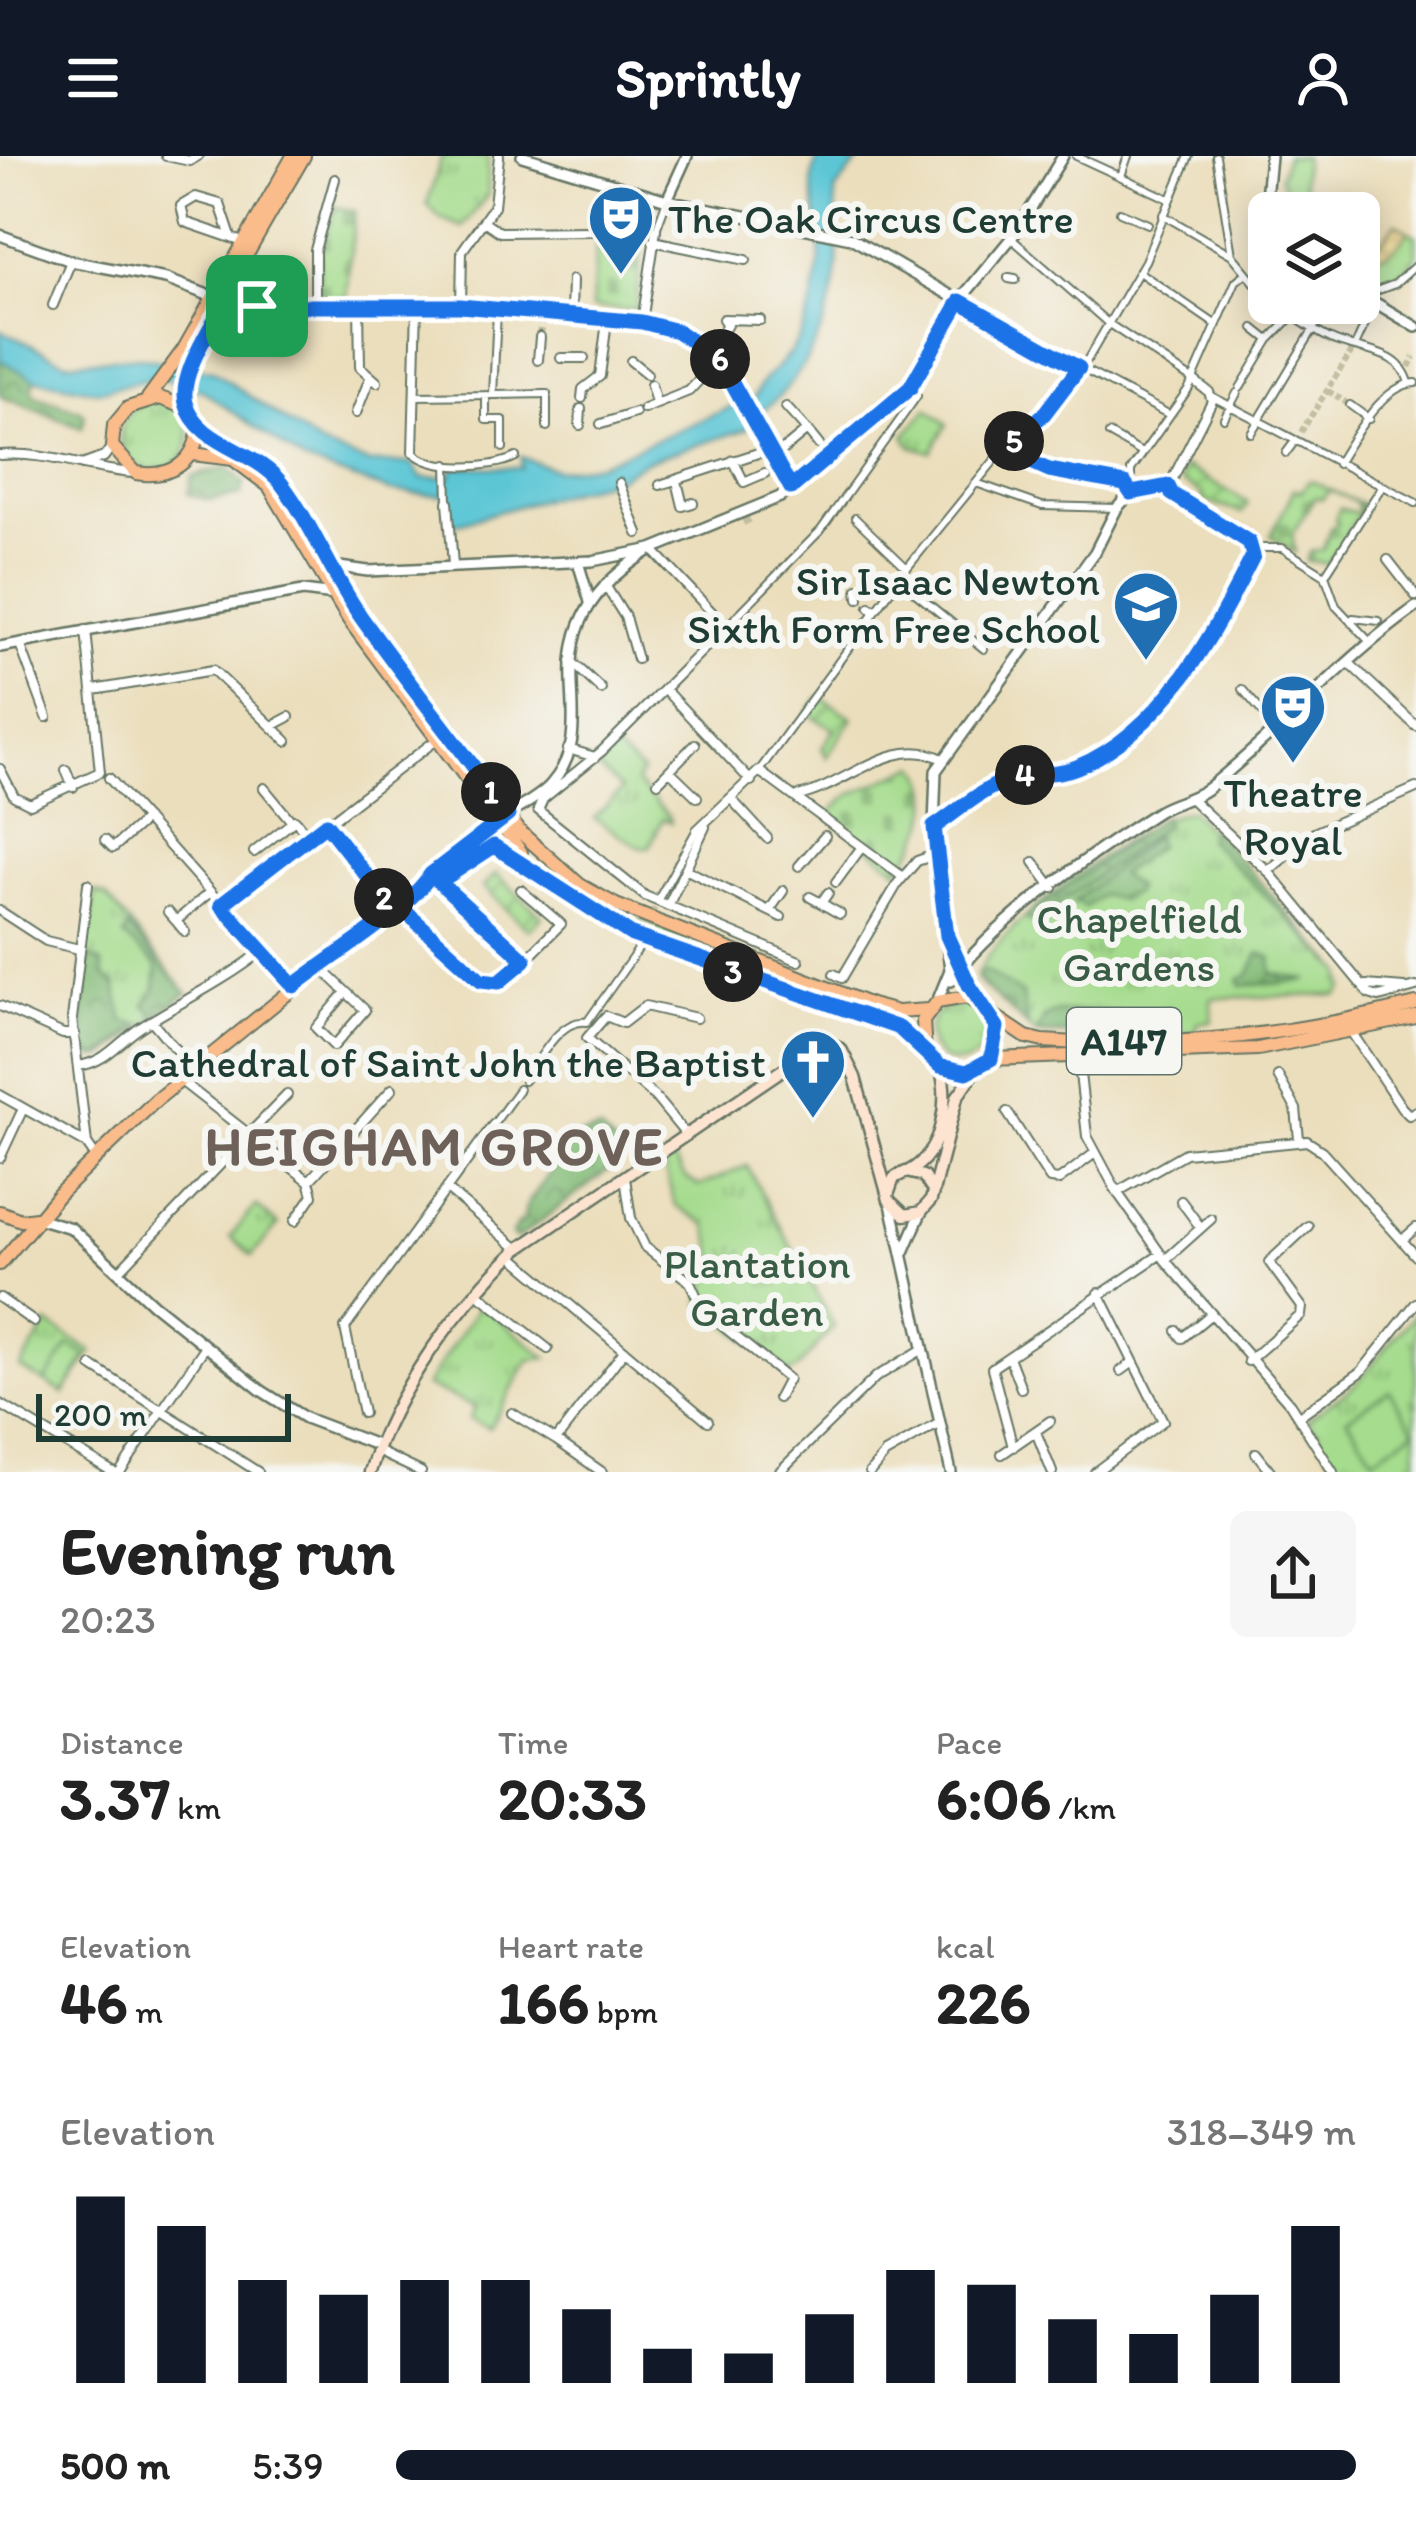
<!DOCTYPE html>
<meta charset="utf-8">
<style>
:root{--surface:#fff;--page:#f6f6f6;--text:#222;--muted:#767676;--accent:#111827}
body{margin:0;font-family:Itim,sans-serif;background:var(--page);color:var(--text);height:100vh;display:flex;flex-direction:column;font-size:45px;white-space:nowrap}
*{box-sizing:border-box;margin:0}
p{font-size:39px;color:var(--muted)}
.icon{flex:none;width:66px;height:66px;fill:none;stroke:currentColor;stroke-width:2;stroke-linecap:round;stroke-linejoin:round}
.map{position:relative;height:1316px;overflow:hidden}
.details{display:flex;flex-direction:column;background:var(--surface);flex:1}
.details>*{flex:none}
.controls{position:absolute;left:1248px;top:36px;display:grid;gap:24px}
.controls a{display:grid;place-items:center;width:132px;height:132px;border-radius:18px;background:var(--surface);box-shadow:0 6px 30px #0003;font-size:60px}
.scale{position:absolute;left:36px;bottom:30px;width:255px;box-sizing:border-box;padding-left:12px;border:6px solid #1f3d34;border-top:0;font-size:33px;line-height:42px;white-space:nowrap;color:#1f3d34;-webkit-text-stroke:9px #f6f6f2;paint-order:stroke}
.pin{position:absolute;display:grid;place-items:center;width:102px;height:102px;color:#fff;margin:-51px;border-radius:24px;box-shadow:0 6px 18px #0006}
.km{position:absolute;width:60px;height:60px;margin:-30px;border-radius:50%;background:#222;color:#fff;font-size:33px;line-height:60px;text-align:center}
.round{display:grid;place-items:center;flex:none;width:126px;height:126px;border-radius:18px;background:var(--page)}
.summary{display:flex;align-items:center;justify-content:space-between;height:204px;padding:0 60px}
h1{font-size:66px;font-weight:700;line-height:90px}
.metrics{display:grid;grid-template-columns:repeat(3,1fr);gap:18px;height:204px;padding:12px 60px}
.metrics div{display:grid;align-content:center}
.metrics b{font-size:60px;font-weight:700}
.metrics small{font-size:33px;font-weight:400}
.metrics p{font-size:33px}
.chart{height:336px;padding:24px 60px}
.chart p{display:flex;justify-content:space-between}
.chart svg{width:100%;height:216px;margin-top:12px;stroke:var(--accent);stroke-width:6}
ul{padding:0 60px;list-style:none;font-size:39px}
li{display:grid;grid-template-columns:192px 144px 1fr;align-items:center;height:90px}
li i{height:30px;border-radius:15px;background:var(--accent)}
header{display:flex;justify-content:space-between;align-items:center;height:156px;padding:0 60px;background:var(--accent);color:#fff;font-size:54px;font-weight:700}
.map>svg:first-child{display:block}
</style>
<header><svg class="icon" aria-label="menu" viewBox="0 0 24 24"><path d="M4 6h16M4 12h16M4 18h16"/></svg>Sprintly<svg class="icon" aria-label="person" viewBox="0 0 24 24"><circle cx="12" cy="8" r="4"/><path d="M4 21q1-7 8-7t8 7"/></svg></header>
<div class="map">
<svg width="1416" height="1316" viewBox="0 0 1416 1316">
<defs>
<pattern id="grass-tufts" width="24" height="20" patternUnits="userSpaceOnUse" patternTransform="scale(3)"><rect width="24" height="20" fill="#a5dc8d"/><path d="M3 7l-1-3M5 7V3M7 7l1-3M15 17l-1-3M17 17v-4M19 17l1-3" fill="none" stroke="#86b474"/></pattern>
<pattern id="forest-crowns" width="20" height="18" patternUnits="userSpaceOnUse" patternTransform="scale(3)"><rect width="20" height="18" fill="#84bc78"/><path d="M2 6a3 3 0 1 1 6 0M12 15a3 3 0 1 1 6 0" fill="none" stroke="#6b9a63"/></pattern>
<pattern id="sand-dots" width="8" height="8" patternUnits="userSpaceOnUse" patternTransform="scale(3)"><rect width="8" height="8" fill="#eeda9e"/><path d="M2 2h.1M6 6h.1" fill="none" stroke="#ccbc89" stroke-width="1.8" stroke-linecap="round"/></pattern>
<pattern id="cemetery-stones" width="16" height="16" patternUnits="userSpaceOnUse" patternTransform="scale(3)"><rect width="16" height="16" fill="#a5dc8d"/><path d="M2 7V4a2 2 0 0 1 4 0v3zM10 15v-3a2 2 0 0 1 4 0v3z" fill="#86b474"/></pattern>
<pattern id="garden-furrows" width="10" height="10" patternUnits="userSpaceOnUse" patternTransform="scale(3)"><rect width="10" height="10" fill="#a5dc8d"/><path d="M-1 1l2-2M0 10L10 0M9 11l2-2" fill="none" stroke="#86b474"/></pattern>
</defs>
<rect width="100%" height="100%" fill="#f6f6f2"/>
<filter id="ink" filterUnits="userSpaceOnUse"><feTurbulence type="fractalNoise" baseFrequency=".00833" numOctaves="2"/><feDisplacementMap in="SourceGraphic" scale="24" xChannelSelector="R" yChannelSelector="G"/><feConvolveMatrix kernelMatrix="1 2 1 2 8 2 1 2 1" color-interpolation-filters="sRGB"/></filter>
<filter id="wash" filterUnits="userSpaceOnUse"><feTurbulence type="fractalNoise" baseFrequency=".004" numOctaves="4" result="noise"/><feDisplacementMap in="SourceGraphic" scale="48" xChannelSelector="R" yChannelSelector="G"/><feGaussianBlur stdDeviation="2.7" result="paint"/><feColorMatrix in="noise" values="0 0 0 0 0 0 0 0 0 0 0 0 0 0 0 0 0 1.4 0 .05"/><feComposite in="paint" operator="in"/></filter>
<g filter="url(#wash)">
<rect width="100%" height="100%" fill="#ebdebc"/>
<path fill="url(#grass-tufts)" stroke="#628c60" stroke-width="3" d="M442 0H488V39L462 71 440 62 427 48Z
M1286 0H1304L1302 26 1318 57H1291L1280 20Z
M1408 75 1416 79V101C1400 120 1384 130 1359 122V93L1387 98Z
M121 280a34 34 0 1 1 68 0a34 34 0 1 1-68 0Z
M927 253 947 268 931 296 911 290 905 280Z
M615 593 642 616 636 626 669 660 671 666 663 663 649 691 641 692 594 662 622 634 596 610Z
M1191 655 1342 816 1344 832 1338 839 1211 842 1212 865 1197 867V877L1036 878 978 825C973 786 1151 655 1191 655Z
M569 726 607 750 839 846 646 780Z
M95 736 106 740 187 837 104 901 83 902V813Z
M929 878a29 29 0 1 1 58 0a29 29 0 1 1-58 0Z
M673 1002 685 1021 699 1030 747 1010 834 1170 797 1213 788 1217 700 1147 716 1105 707 1069 675 1049 663 1008Z
M256 1050 278 1069 252 1100 230 1081Z
M480 1148 547 1202 529 1204 489 1272 469 1263 475 1251 426 1230Z
M1416 1156V1316H1339L1308 1263 1356 1228Z
M48 1168 92 1196 64 1237 20 1212Z"/>
<path fill="url(#forest-crowns)" stroke="#527c56" stroke-width="3" d="M0 204 36 223 31 233 36 240 79 254 85 259 82 272 0 240Z
M227 311 244 327 241 339 209 344 188 338 192 321Z
M1163 660 1165 669 1052 754 1034 767 1025 762Z
M1212 673 1334 808 1207 683Z
M1155 680 1158 690 1120 718 1136 731 1134 737 1121 744 1102 739 1085 751 1073 746Z
M128 771 187 837 156 860 145 849 155 833 157 810 124 780Z
M1259 797 1271 801 1272 817 1308 824 1241 830 1238 824 1249 819Z
M85 799 102 807 104 820 115 829 124 866 142 869 99 902 83 891Z
M986 815 1022 838 1028 870 978 825 977 817Z
M1057 856 1166 857 1176 877 1036 878 1045 861Z
M600 975 627 1000 517 1083 512 1079 518 1066 522 1067 527 1049 576 980Z"/>
<path fill="url(#sand-dots)" stroke="#868c69" stroke-width="3" d="M1396 67 1408 75C1397 93 1383 106 1362 97L1359 71 1381 87Z"/>
<path fill="url(#cemetery-stones)" stroke="#628c60" stroke-width="3" d="M336 51 355 55 346 141 319 142V95Z
M597 79 643 82 636 154 592 152Z
M1309 325H1312L1364 350 1328 408 1306 405 1310 396 1323 394 1330 372 1338 368 1335 363 1340 352 1359 358 1355 345 1329 334 1322 343 1315 341 1292 378 1295 396 1271 380 1294 333 1301 336Z
M918 609C943 646 923 683 898 714L827 659 848 640Z"/>
<path fill="url(#garden-furrows)" stroke="#628c60" stroke-width="3" d="M1186 311 1248 347 1242 357 1202 344 1204 339 1181 325Z
M819 540 853 562 827 601 822 592 834 573 808 558Z
M496 718 542 760 529 774 483 731Z"/>
<path fill="#a5dc8d" stroke="#628c60" stroke-width="3" d="M69 1189 87 1200 63 1237 45 1226Z
M1389 1234 1415 1274 1374 1302 1347 1262Z"/>
<path fill="#5bc6d5" stroke="#3d8284" stroke-width="3" d="M820 0H863L835 35C834 55 839 72 838 92 838 153 805 232 749 263L747 273 646 305 617 322 448 370 447 340 390 335 305 306 202 234 159 221 97 235 36 223 0 204V174L66 206 138 201 213 215 323 291 369 307H412L421 322 451 321V314L459 311 521 312V301L557 314 599 308 755 241C761 222 776 214 789 198 809 172 817 131 820 99 824 66 800 30 820 0Z"/>
</g>
<g filter="url(#ink)">
<g fill="none" stroke-linecap="round" stroke-linejoin="round">
<path stroke="#c2bea1" stroke-width="6" stroke-dasharray="6 3" stroke-linecap="butt" d="M1409 211 1414 201
M1328 235 1350 249
M1301 276 1355 190
M642 783 657 746"/>
<path stroke="#c2bea1" stroke-width="8" stroke-dasharray="8 4" stroke-linecap="butt" d="M540 181 542 164
M745 362 748 368"/>
<g stroke="#667564" stroke-width="10">
<path id="pedestrian" d="M1076 0 1169 43
M1216 0 1232 99 1269 144
M1121 20 1128 0
M1120 56 1148 68
M1163 59 1232 99
M656 74 667 44
M1012 83 1109 168 1192 223
M1139 116 1215 168
M1376 135 1395 128 1416 109
M1274 147C1293 159 1310 174 1331 183 1357 196 1400 192 1409 227
M980 158 1079 211
M1254 172 1269 184
M1355 190 1366 166
M1083 213 1170 259
M1240 232 1269 184 1293 160
M486 239V264H503V292
M493 239 547 238V271
M415 240 493 239 497 155
M1211 240 1416 347
M742 247 765 292 761 296
M1350 249 1369 263
M1224 262 1237 237
M1251 277 1329 147
M1109 278 1142 297
M1004 294 1049 314 1129 329
M413 296C432 316 492 313 516 301
M1286 297 1295 285
M447 308 448 346
M1337 308C1352 283 1384 227 1416 227
M976 327 1042 350 1117 352
M1131 337V314L1189 232 1236 125 1245 118
M855 362 907 412
M1253 392H1282L1325 419 1336 450 1369 485
M1325 419 1381 332
M898 423 984 493
M1353 462 1379 465
M726 471 821 374 917 240
M1242 533 1263 557
M759 615 907 412 998 300 1082 213 1145 105 1189 0
M660 740 696 675
M524 925C540 904 559 862 587 866L639 792
M493 969 519 933"/>
</g>
<g stroke="#667564" stroke-width="12">
<path id="minor" d="M166 0 190 5 198 0
M485 66 500 76 591 75
M230 78 220 48 196 41 181 50 185 66 243 86
M653 85 746 104
M1009 122 1015 123
M960 145 980 158
M53 149 71 105
M359 149 360 211 377 226
M315 150V94L335 23
M461 150 462 95 494 50 499 0
M571 160 572 124
M642 166 656 74
M720 180 727 169 723 163 760 164
M561 202H584
M538 204 540 181
M631 205 647 218
M651 229 656 247
M582 242 583 233 600 220 607 165
M786 251 807 274
M644 253 689 235 719 203
M356 257 370 222
M601 268 635 257
M580 269 581 253
M784 293 807 274 819 289
M413 296 417 148
M0 299C46 295 88 314 134 317
M733 304 744 326 765 317
M82 309 104 301 112 290
M677 325 683 350 693 347
M619 327 638 377
M660 329 761 296
M448 346 453 409
M652 393 726 471 602 595 543 643 538 654 645 740 799 805
M1388 404 1416 440
M605 429 625 461 637 503
M858 433 859 442
M870 451 875 454
M20 488 47 561
M571 505 601 533
M1349 507 1416 570
M94 534 213 514 287 585
M665 534 751 625
M274 569 289 561
M568 593 595 601
M0 613 14 640 30 648 100 616 86 474
M66 614 73 631
M670 615 697 641
M109 622 294 830
M658 626 695 588
M264 632 292 666
M798 640C847 630 891 578 943 603
M1190 642 1268 715 1369 838 1379 841 1416 831
M733 645 767 682
M325 668 393 753
M934 671 998 628 1020 620 1058 618 1097 601 1153 558 1233 438 1253 392 1172 338 1169 330 1212 245 1209 236 1192 223
M697 674 759 615 903 721
M105 684 113 692 146 663
M254 696 295 664 309 681
M1034 706 1053 732
M799 710 825 680
M687 714 781 761
M1268 715 1314 677 1416 632
M439 726 525 804
M836 726 861 692
M810 741 821 747 828 737
M821 747 840 758
M221 749 431 588
M398 749 489 828 513 816 561 768 521 734
M668 750 705 671
M0 755 46 785 79 793
M769 755 783 735
M168 756 176 765 209 737
M176 765 185 776
M320 811 365 854 334 890 316 872 346 836
M834 818 842 822 898 727 917 705 937 698
M1366 829 1404 832
M0 850 63 878H75
M152 865 181 900
M1352 877 1402 952 1409 959 1416 955
M1078 900 1087 980 1117 1036 1165 1104 1290 1248 1333 1316
M78 910C107 906 118 886 141 871 182 845 223 826 261 796
M1278 920 1296 953 1299 983
M181 925 309 1025 392 933
M0 939 87 988 96 1001
M1007 956 1050 1023 1059 1024 1095 997
M248 979 287 939
M687 980 655 941 587 882 606 860 623 867 645 850 696 862
M87 988 72 863 88 728
M0 1002 21 957
M625 1022 631 1062 645 1091 690 1126 703 1154 788 1223 778 1242
M447 1033 518 1093
M1117 1036 1185 997 1307 985 1322 995 1416 1100
M1181 1045 1201 1072
M295 1065 313 1039 309 1025
M1402 1084 1416 1072
M512 1100 708 1265
M1165 1104 1211 1063
M118 1116 233 995
M476 1136 548 1193
M0 1142 34 1166
M1177 1175 1182 1182 1210 1159
M1009 1201 1021 1232
M1248 1205 1301 1159 1302 1151 1269 1106 1308 1070
M92 1210 258 1316
M1121 1215 1132 1207
M0 1248 113 1316
M363 1257 345 1172 493 969
M512 1257 556 1284 624 1195
M1299 1260 1361 1216 1416 1147
M1036 1276 1052 1316
M556 1284 602 1316
M1013 1291 992 1212 1161 1098
M377 1295 421 1316
M1256 1297 1271 1316
M1002 1298 1050 1265
M120 1316 205 1191
M779 1316 876 1221 923 1193
M870 1316 885 1298 938 1268
M1095 1316 1163 1265 1099 1137"/>
</g>
<g stroke="#667564" stroke-width="14">
<path id="tertiary" d="M522 0 667 44 851 82 960 145
M1270 0 1266 42 1270 57
M667 44 687 0
M0 79 71 105 166 123 213 141
M236 123 240 140 252 148
M1359 137 1416 171
M220 154 417 148 642 166C686 178 733 195 742 247
M761 296 771 300 791 332
M578 406 590 446
M332 410 368 415 592 405 652 393 780 341 912 231 955 150 1017 75 1063 0
M0 491 303 435 334 439
M508 659C522 649 541 641 552 627 611 558 513 480 650 394
M952 790 983 849
M951 825C997 762 1091 698 1157 656 1173 646 1192 644 1207 633 1280 576 1341 504 1416 451
M937 846 950 814 934 671 936 615 1095 396 1117 352 1131 337 1169 330
M891 1048 951 1316
M37 1062 71 1072 153 1148 262 1235 305 1262 379 1290
M904 1096 921 1057"/>
</g>
<g stroke="#667564" stroke-width="15">
<path id="secondary" d="M909 1015C943 997 950 944 940 910
M888 1039 894 1022 906 1016 923 1020 931 1032
M370 1316C394 1234 457 1151 518 1093L810 895 828 887 841 893 855 921 889 1044 905 1059 921 1056 931 1044 957 941 977 913"/>
</g>
<g stroke="#667564" stroke-width="16">
<path id="primary" d="M148 242 184 193 293 0
M187 252C178 204 277 48 304 0
M199 270C196 306 171 323 136 317L112 290 114 269 128 252 160 242 187 252 199 270 269 314 305 363 359 458 520 676 580 729 616 749 871 849 897 856 928 854
M192 298 233 303 269 330 349 464 521 696
M481 695 494 690 508 694 577 746 664 793 899 872C927 893 945 927 985 910L998 881 992 858 967 841 937 846 923 865 925 897
M425 729 439 726 485 691
M993 859 1026 881 1043 885C1170 894 1293 879 1416 848
M990 903 1258 893 1416 861
M0 1056 21 1064 36 1062
M0 1108 59 1038 156 944 508 659"/>
</g>
<use href="#pedestrian" stroke="#fff" stroke-width="6"/>
<use href="#minor" stroke="#fff" stroke-width="8"/>
<use href="#tertiary" stroke="#fff" stroke-width="9"/>
<use href="#secondary" stroke="#fde4d1" stroke-width="10"/>
<use href="#primary" stroke="#fabc8b" stroke-width="12"/>
</g>
</g>
<g fill="none" stroke-linecap="round" stroke-linejoin="round" filter="url(#ink)">
<g stroke="#fff" stroke-width="24">
<path id="route" d="M257 150 220 154C208 177 179 220 186 247 197 289 256 294 281 327 313 369 331 418 361 461 408 528 462 591 508 659L431 718C405 757 333 799 294 830L221 749 326 668 393 753 398 749 481 824 499 826 525 804 439 726 494 690 632 779 899 872 940 910 967 916 991 903 997 871 969 829 947 780 934 671C961 653 989 626 1022 620 1041 616 1058 619 1077 611 1163 575 1213 479 1253 400L1249 386 1172 338 1168 330 1131 337 1125 328 1049 314 1004 294 1044 258 1079 212 960 145 910 232 791 332 719 203 677 175 642 166 460 150H257"/>
</g>
<use href="#route" stroke="#1a73e8" stroke-width="15"/>
</g>
<defs>
<g id="theatre-pin" transform="scale(3.45)"><path d="M0 17L-7.5 6A9.5 9.5 0 1 1 7.5 6Z" fill="#1f6fb2" stroke="#f6f6f2"/><path d="M-5-5.5Q0-4 5-5.5V0Q5 5 0 6Q-5 5-5 0ZM-3.3-2.5H-1v1.5H-3.3ZM1-2.5H3.3v1.5H1ZM-2.8 1Q0 5.5 2.8 1Z" fill="#fff"/></g>
<g id="university-pin" transform="scale(3.45)"><path d="M0 17L-7.5 6A9.5 9.5 0 1 1 7.5 6Z" fill="#1f6fb2" stroke="#f6f6f2"/><path d="M0-5L7-2L0 1L-7-2ZM-4 1L0 2.5L4 1V4Q0 6-4 4Z" fill="#fff"/></g>
<g id="church-pin" transform="scale(3.45)"><path d="M0 17L-7.5 6A9.5 9.5 0 1 1 7.5 6Z" fill="#1f6fb2" stroke="#f6f6f2"/><path d="M-1.2-6h2.4v3.5h3.3v2.4h-3.3V6h-2.4V-.1h-3.3v-2.4h3.3Z" fill="#fff"/></g>
</defs>
<g fill-rule="evenodd">
<use href="#theatre-pin" x="621" y="62"/>
<use href="#university-pin" x="1146" y="448"/>
<use href="#theatre-pin" x="1293" y="551"/>
<use href="#church-pin" x="813" y="906"/>
</g>
<g text-anchor="middle" dominant-baseline="central" stroke-width="12" stroke-linejoin="round" paint-order="stroke">
<rect fill="#f6f6f2" stroke="#60746d" stroke-width="3" x="1067" y="852" width="114" height="66" rx="9"/>
<g font-size="39" font-weight="bold" fill="#1f3d34">
<text x="1124" y="885">A147</text>
</g>
<g font-size="42" fill="#1f3d34" stroke="#f6f6f2" text-anchor="end">
<text x="668" y="62" text-anchor="start">The Oak Circus Centre</text>
<text x="1100" y="424">Sir Isaac Newton<tspan x="1100" dy="48">Sixth Form Free School</tspan></text>
<text x="1293" y="636" text-anchor="middle">Theatre<tspan x="1293" dy="48">Royal</tspan></text>
<text x="766" y="906">Cathedral of Saint John the Baptist</text>
</g>
<g font-size="42" fill="#3a5d46" stroke="#f6f6f2">
<text x="1139" y="762">Chapelfield<tspan x="1139" dy="48">Gardens</tspan></text>
<text x="757" y="1107">Plantation<tspan x="757" dy="48">Garden</tspan></text>
</g>
<g font-size="54" font-weight="bold" letter-spacing="3" fill="#6d6159" stroke="#f6f6f2">
<text x="435" y="990">HEIGHAM GROVE</text>
</g>
</g>
</svg>
<div class="controls">
<a><svg class="icon" aria-label="layers" viewBox="0 0 24 24"><path d="M12 4l9 5-9 5-9-5zM3 14l9 5 9-5"/></svg></a>
</div>
<div class="scale">200 m</div>
<div class="pin" style="left:257px;top:150px;background:#1e9e55"><svg class="icon" aria-label="arrive" viewBox="0 0 24 24"><path d="M6 21V4h12l-3 4 3 4H6"/></svg></div>
<b class="km" style="left:491px;top:636px">1</b>
<b class="km" style="left:384px;top:742px">2</b>
<b class="km" style="left:733px;top:816px">3</b>
<b class="km" style="left:1025px;top:619px">4</b>
<b class="km" style="left:1014px;top:285px">5</b>
<b class="km" style="left:720px;top:203px">6</b>
</div>
<section class="details">
<div class="summary"><div><h1>Evening run</h1><p>20:23</p></div><a class="round"><svg class="icon" aria-label="share" viewBox="0 0 24 24"><path d="M12 15V3M7 8l5-5 5 5M5 13v7h14v-7"/></svg></a></div>
<div class="metrics">
<div><p>Distance</p><b>3.37<small> km</small></b></div>
<div><p>Time</p><b>20:33</b></div>
<div><p>Pace</p><b>6:06<small> /km</small></b></div>
</div>
<div class="metrics">
<div><p>Elevation</p><b>46<small> m</small></b></div>
<div><p>Heart rate</p><b>166<small> bpm</small></b></div>
<div><p>kcal</p><b>226</b></div>
</div>
<div class="chart"><p><span>Elevation</span>318–349 m</p>
<svg viewBox="0 0 160 44" preserveAspectRatio="none"><path d="M5 44V6M15 44V12M25 44V23M35 44V26M45 44V23M55 44V23M65 44V29M75 44V37M85 44V38M95 44V30M105 44V21M115 44V24M125 44V31M135 44V34M145 44V26M155 44V12"/></svg>
</div>
<ul>
<li><b>500 m</b>5:39<i style="width:100%"></i></li>
</ul>
</section>
